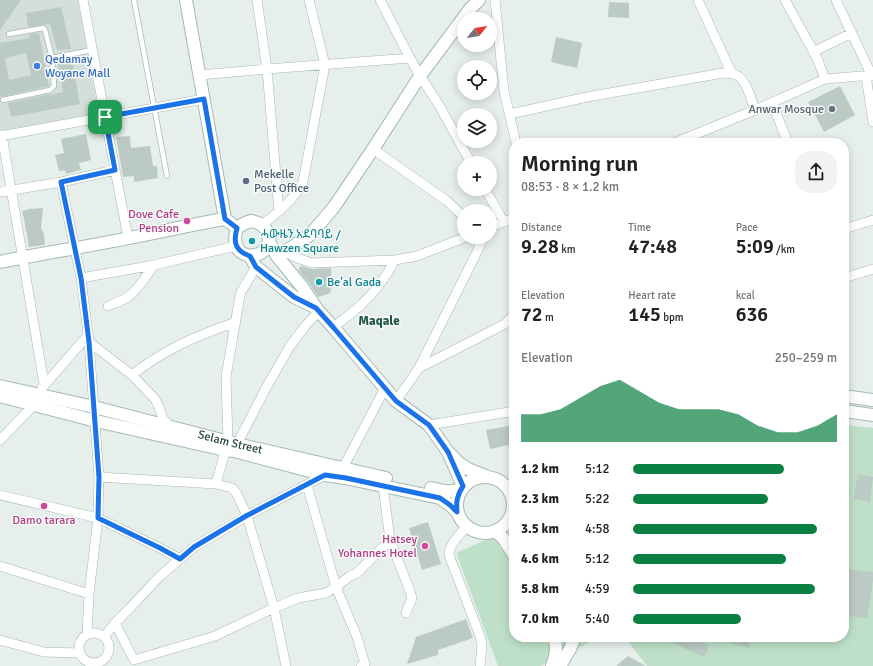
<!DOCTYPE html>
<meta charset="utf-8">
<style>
:root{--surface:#fff;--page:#f2f2f2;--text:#202124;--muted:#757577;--accent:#0b8043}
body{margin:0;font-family:Signika,"Noto Sans Ethiopic",sans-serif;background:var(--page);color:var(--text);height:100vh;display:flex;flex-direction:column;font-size:15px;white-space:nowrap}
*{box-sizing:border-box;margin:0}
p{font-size:13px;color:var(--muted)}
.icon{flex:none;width:22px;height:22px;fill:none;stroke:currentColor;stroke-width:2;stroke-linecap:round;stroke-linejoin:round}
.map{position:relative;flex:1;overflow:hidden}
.drawer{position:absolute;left:509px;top:138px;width:340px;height:504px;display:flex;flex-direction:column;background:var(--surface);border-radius:16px;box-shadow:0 2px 10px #0003}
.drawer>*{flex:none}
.needle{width:26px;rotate:60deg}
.fabs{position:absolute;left:457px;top:12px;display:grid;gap:8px}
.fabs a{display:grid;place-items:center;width:40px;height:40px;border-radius:50%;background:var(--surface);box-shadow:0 2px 10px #0003;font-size:20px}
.pin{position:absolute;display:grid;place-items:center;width:34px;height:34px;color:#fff;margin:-17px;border-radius:8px;box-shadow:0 2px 6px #0006}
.round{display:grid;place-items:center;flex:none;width:42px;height:42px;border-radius:16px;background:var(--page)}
.overview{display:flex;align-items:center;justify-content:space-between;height:68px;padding:0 12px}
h1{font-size:22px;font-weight:600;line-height:30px}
.metrics{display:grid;grid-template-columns:repeat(3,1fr);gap:6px;height:68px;padding:4px 12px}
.metrics div{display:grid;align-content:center}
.metrics b{font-size:20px;font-weight:600}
.metrics small{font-size:11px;font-weight:400}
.metrics p{font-size:11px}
.chart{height:112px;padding:8px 12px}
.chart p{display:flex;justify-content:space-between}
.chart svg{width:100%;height:72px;margin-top:4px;fill:var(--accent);opacity:.7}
ul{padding:0 12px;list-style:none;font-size:13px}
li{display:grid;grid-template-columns:64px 48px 1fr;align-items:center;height:30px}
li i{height:10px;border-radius:5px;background:var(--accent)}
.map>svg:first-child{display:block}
</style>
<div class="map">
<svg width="873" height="666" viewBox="0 0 873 666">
<rect width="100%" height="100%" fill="#e6efeb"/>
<path fill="#d4dfda" d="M0 0H78L99 116 0 133Z"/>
<path fill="#bfe0c8" d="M844 425 873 428V666H647L625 637H844Z
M514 530V637H601L540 666H498L457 555 458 552 488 539C490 539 493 539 495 539 502 539 508 534 514 530Z"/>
<path fill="#bbcac4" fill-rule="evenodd" d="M0 0H21L0 30Z
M609 2 629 3V18L608 17Z
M61 7 71 49 57 50 50 24 28 27 26 13Z
M39 33 49 86 0 97V43L30 38 29 34ZM26 53 31 75 9 80 5 58Z
M556 37 582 43 577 68 551 62Z
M72 61 80 104 11 117 8 103 50 94V95L63 92 58 64Z
M840 86 855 115 824 132 808 102Z
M86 134 91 160 79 163 81 170 66 174 65 170 59 171 55 155 64 153 61 139Z
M130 136 131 148 150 146 153 166H157L158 178 134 182V176L123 177 116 137Z
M43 208 41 228 44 234 45 245 29 247 24 219 22 211 30 209Z
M301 266 312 269 331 268 332 286 330 293 318 297 309 283 299 271V268Z
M514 425V444L490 449 486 430Z
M858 474 873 477 870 502 854 499Z
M428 522 441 564 422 570 409 528Z
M848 569 873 572V580L867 619 844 615V593Z
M466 619 473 638 438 650V655L407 664 416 637Z
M676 637H690L709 646 704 657 673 643Z
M718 637H741L751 640 749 648 718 639Z
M628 656 646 666H616Z"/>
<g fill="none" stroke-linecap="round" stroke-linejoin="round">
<g stroke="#a8b8b2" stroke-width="6">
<path id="lane" d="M134 0 167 176
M52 58 92 50
M3 100 50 90 54 86 52 58 45 30 43 28 9 34"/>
</g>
<g stroke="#a8b8b2" stroke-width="10">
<path id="street" d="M83 0 128 238
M257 0 267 69 279 211
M380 0 410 58 420 76 439 105 471 163
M495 0 504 91 516 143
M698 0 732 74
M785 0 817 58 825 79
M836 0 872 76
M813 52 852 33
M200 75 267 69 410 58
M866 76 873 122
M772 103 788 143
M510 114 587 97 723 73C726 73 730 73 733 74 746 76 751 99 755 110
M2 135 44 384
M0 136 204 99
M674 143 755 110 825 79 873 75
M373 149 447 201 464 217
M61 182 81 278 89 342 99 477 98 518 89 594 87 634
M485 189 504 222
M0 192 61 182 115 170
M262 225C277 213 294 200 303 182L325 65 309 0
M490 227 514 218
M844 229 873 220
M285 252 297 258 312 263 395 260 417 256 466 237
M81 278 154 265 236 246
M844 278 873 269
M108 306C114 304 121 301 128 297 139 289 146 276 154 265
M333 327C344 319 354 312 363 303 376 291 387 275 395 260
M89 342 132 375 155 399 159 407 163 419 171 427
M419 368 505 324 514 315
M132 375C165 349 196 336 236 322
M42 388 88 335
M396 401 419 368 477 252 483 237
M429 425 509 412 514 409
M0 440 34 405 35 401
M235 450 237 444 266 388 290 346 306 325 319 311
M99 477 216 484 232 488 237 494 247 516 274 608 286 666
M384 480 383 486 390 540 410 591 412 598 406 613
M216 484 228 441 226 377 239 301 241 292 256 267
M307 485 336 587 357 637 365 664 361 666
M0 495 98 518 160 548 180 559
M466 527C460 535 449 544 449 555L480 636 482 645 480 666
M0 566 89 594
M115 623 134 660 195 642 215 636 274 608 298 598 326 593 336 587 350 576 357 573 390 540
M79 648a15 15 0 1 1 30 0a15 15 0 1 1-30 0Z
M104 637 115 623 130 608 160 576 194 547 247 516 325 475 343 468 385 388
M0 640 44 652 80 653"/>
</g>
<g stroke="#a4bbb3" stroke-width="14">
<g id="secondary">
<path d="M186 0 225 219 237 228"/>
<path d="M251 221C259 222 265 226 268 234 276 261 225 266 237 228L245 223Z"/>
<path d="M269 242 277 256 303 288 316 308 333 327 396 401 429 425 448 452 463 486"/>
<path d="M250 256 256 267 294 297 315 307"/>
<path d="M277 256 285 252 311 234 334 207 373 149 420 76 470 9 479 0"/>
<path d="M0 262C43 253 86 247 129 238 161 232 193 224 225 219"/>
<path id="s1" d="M0 386 94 407 237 444 386 478"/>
<path d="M0 396 96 421 225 450 234 451 325 475 345 478 440 498 450 505 457 512"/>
<path d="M844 396 873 400"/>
<path d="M844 411 873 415"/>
<path d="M450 454 459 463 468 469 486 476"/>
<circle cx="485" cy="505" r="28"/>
<path d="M431 488C443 491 449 493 461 489"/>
<path d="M495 531 503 538 514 555"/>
<path d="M552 666C556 656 558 647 554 637"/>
<path d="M560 666 570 649 575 637"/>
</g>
</g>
<use href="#lane" stroke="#fff" stroke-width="4.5"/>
<use href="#street" stroke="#fff" stroke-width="9"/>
<use href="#secondary" stroke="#fff" stroke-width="12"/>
</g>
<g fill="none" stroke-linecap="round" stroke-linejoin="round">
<g stroke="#fff" stroke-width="8">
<path id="route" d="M204 99 225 219 237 228C233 242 235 251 250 256L256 267 294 297 316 308 333 327 396 401 429 425 448 452 463 486C457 495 456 502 457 512L450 505 440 498 346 478 325 475 246 516 194 547 180 559 160 548 98 518 99 477 89 342 81 278 61 182 115 170 105 117Z"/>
</g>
<use href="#route" stroke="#1a73e8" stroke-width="5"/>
</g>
<circle fill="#3f7fe0" stroke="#f7fbf9" stroke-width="1.5" cx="37" cy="66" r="4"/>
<circle fill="#6b7280" stroke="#f7fbf9" stroke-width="1.5" cx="832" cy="109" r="4"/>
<circle fill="#5c6f8a" stroke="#f7fbf9" stroke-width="1.5" cx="246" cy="181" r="4"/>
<g fill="#d1479c" stroke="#f7fbf9" stroke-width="1.5">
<circle cx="187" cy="221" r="4"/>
<circle cx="44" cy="506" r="4"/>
<circle cx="425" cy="546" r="4"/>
</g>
<g fill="#0f9aa8" stroke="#f7fbf9" stroke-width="1.5">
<circle cx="252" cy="241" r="4"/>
<circle cx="319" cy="282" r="4"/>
</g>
<g text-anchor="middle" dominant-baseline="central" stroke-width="3" stroke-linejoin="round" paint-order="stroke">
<g font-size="12" fill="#366cbe" stroke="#f7fbf9" text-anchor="start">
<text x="45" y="59">Qedamay<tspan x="45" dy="14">Woyane Mall</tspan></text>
</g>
<g font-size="12" fill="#5b616d" stroke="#f7fbf9" text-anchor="end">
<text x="824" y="109">Anwar Mosque</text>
</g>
<g font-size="12" fill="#4e5e75" stroke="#f7fbf9" text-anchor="start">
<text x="254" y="174">Mekelle<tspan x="254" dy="14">Post Office</tspan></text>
</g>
<g font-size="12" fill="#b23c85" stroke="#f7fbf9" text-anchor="end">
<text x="179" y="214">Dove Cafe<tspan x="179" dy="14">Pension</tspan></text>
<text x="44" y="520" text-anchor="middle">Damo tarara</text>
<text x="417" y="539">Hatsey<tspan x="417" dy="14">Yohannes Hotel</tspan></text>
</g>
<g font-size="12" fill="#0d838f" stroke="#f7fbf9" text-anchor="start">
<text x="260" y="234">ሓውዜን አደባባይ /<tspan x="260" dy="14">Hawzen Square</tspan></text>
<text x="327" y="282">Be'al Gada</text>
</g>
<g font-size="12" fill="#24423a" stroke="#f7fbf9">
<text stroke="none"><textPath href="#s1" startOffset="237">Selam Street</textPath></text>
</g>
<g font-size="13" font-weight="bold" fill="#1f5548" stroke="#f7fbf9">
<text x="379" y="321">Maqale</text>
</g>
</g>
</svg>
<div class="fabs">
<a><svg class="needle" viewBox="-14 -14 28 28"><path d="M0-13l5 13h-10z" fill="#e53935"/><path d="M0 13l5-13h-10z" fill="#757577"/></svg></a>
<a><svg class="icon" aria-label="locate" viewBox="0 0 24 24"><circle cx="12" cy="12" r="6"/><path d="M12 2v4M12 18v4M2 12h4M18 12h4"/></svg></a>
<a><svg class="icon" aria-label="layers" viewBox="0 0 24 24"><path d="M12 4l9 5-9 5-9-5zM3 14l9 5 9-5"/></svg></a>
<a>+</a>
<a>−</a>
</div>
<div class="pin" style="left:105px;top:117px;background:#1e9e55"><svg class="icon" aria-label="arrive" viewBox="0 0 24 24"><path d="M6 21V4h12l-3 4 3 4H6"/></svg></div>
<section class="drawer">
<div class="overview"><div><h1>Morning run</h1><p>08:53 · 8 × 1.2 km</p></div><a class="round"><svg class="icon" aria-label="share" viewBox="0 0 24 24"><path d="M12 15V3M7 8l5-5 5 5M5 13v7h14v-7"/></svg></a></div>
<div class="metrics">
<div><p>Distance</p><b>9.28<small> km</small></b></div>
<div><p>Time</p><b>47:48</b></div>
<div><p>Pace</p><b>5:09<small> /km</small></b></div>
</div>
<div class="metrics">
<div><p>Elevation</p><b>72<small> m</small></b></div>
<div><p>Heart rate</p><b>145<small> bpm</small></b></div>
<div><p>kcal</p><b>636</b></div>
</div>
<div class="chart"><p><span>Elevation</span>250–259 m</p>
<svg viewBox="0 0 160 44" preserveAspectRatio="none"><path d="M0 44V27L10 27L20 24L30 17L40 10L50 6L60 13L70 20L80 24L90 24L100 24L110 27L120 34L130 38L140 38L150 34L160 27V44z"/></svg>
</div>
<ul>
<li><b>1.2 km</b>5:12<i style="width:74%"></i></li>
<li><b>2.3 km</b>5:22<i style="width:66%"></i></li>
<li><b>3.5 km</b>4:58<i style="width:90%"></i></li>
<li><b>4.6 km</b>5:12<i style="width:75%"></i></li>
<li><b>5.8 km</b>4:59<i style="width:89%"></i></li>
<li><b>7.0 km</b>5:40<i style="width:53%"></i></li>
</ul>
</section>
</div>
